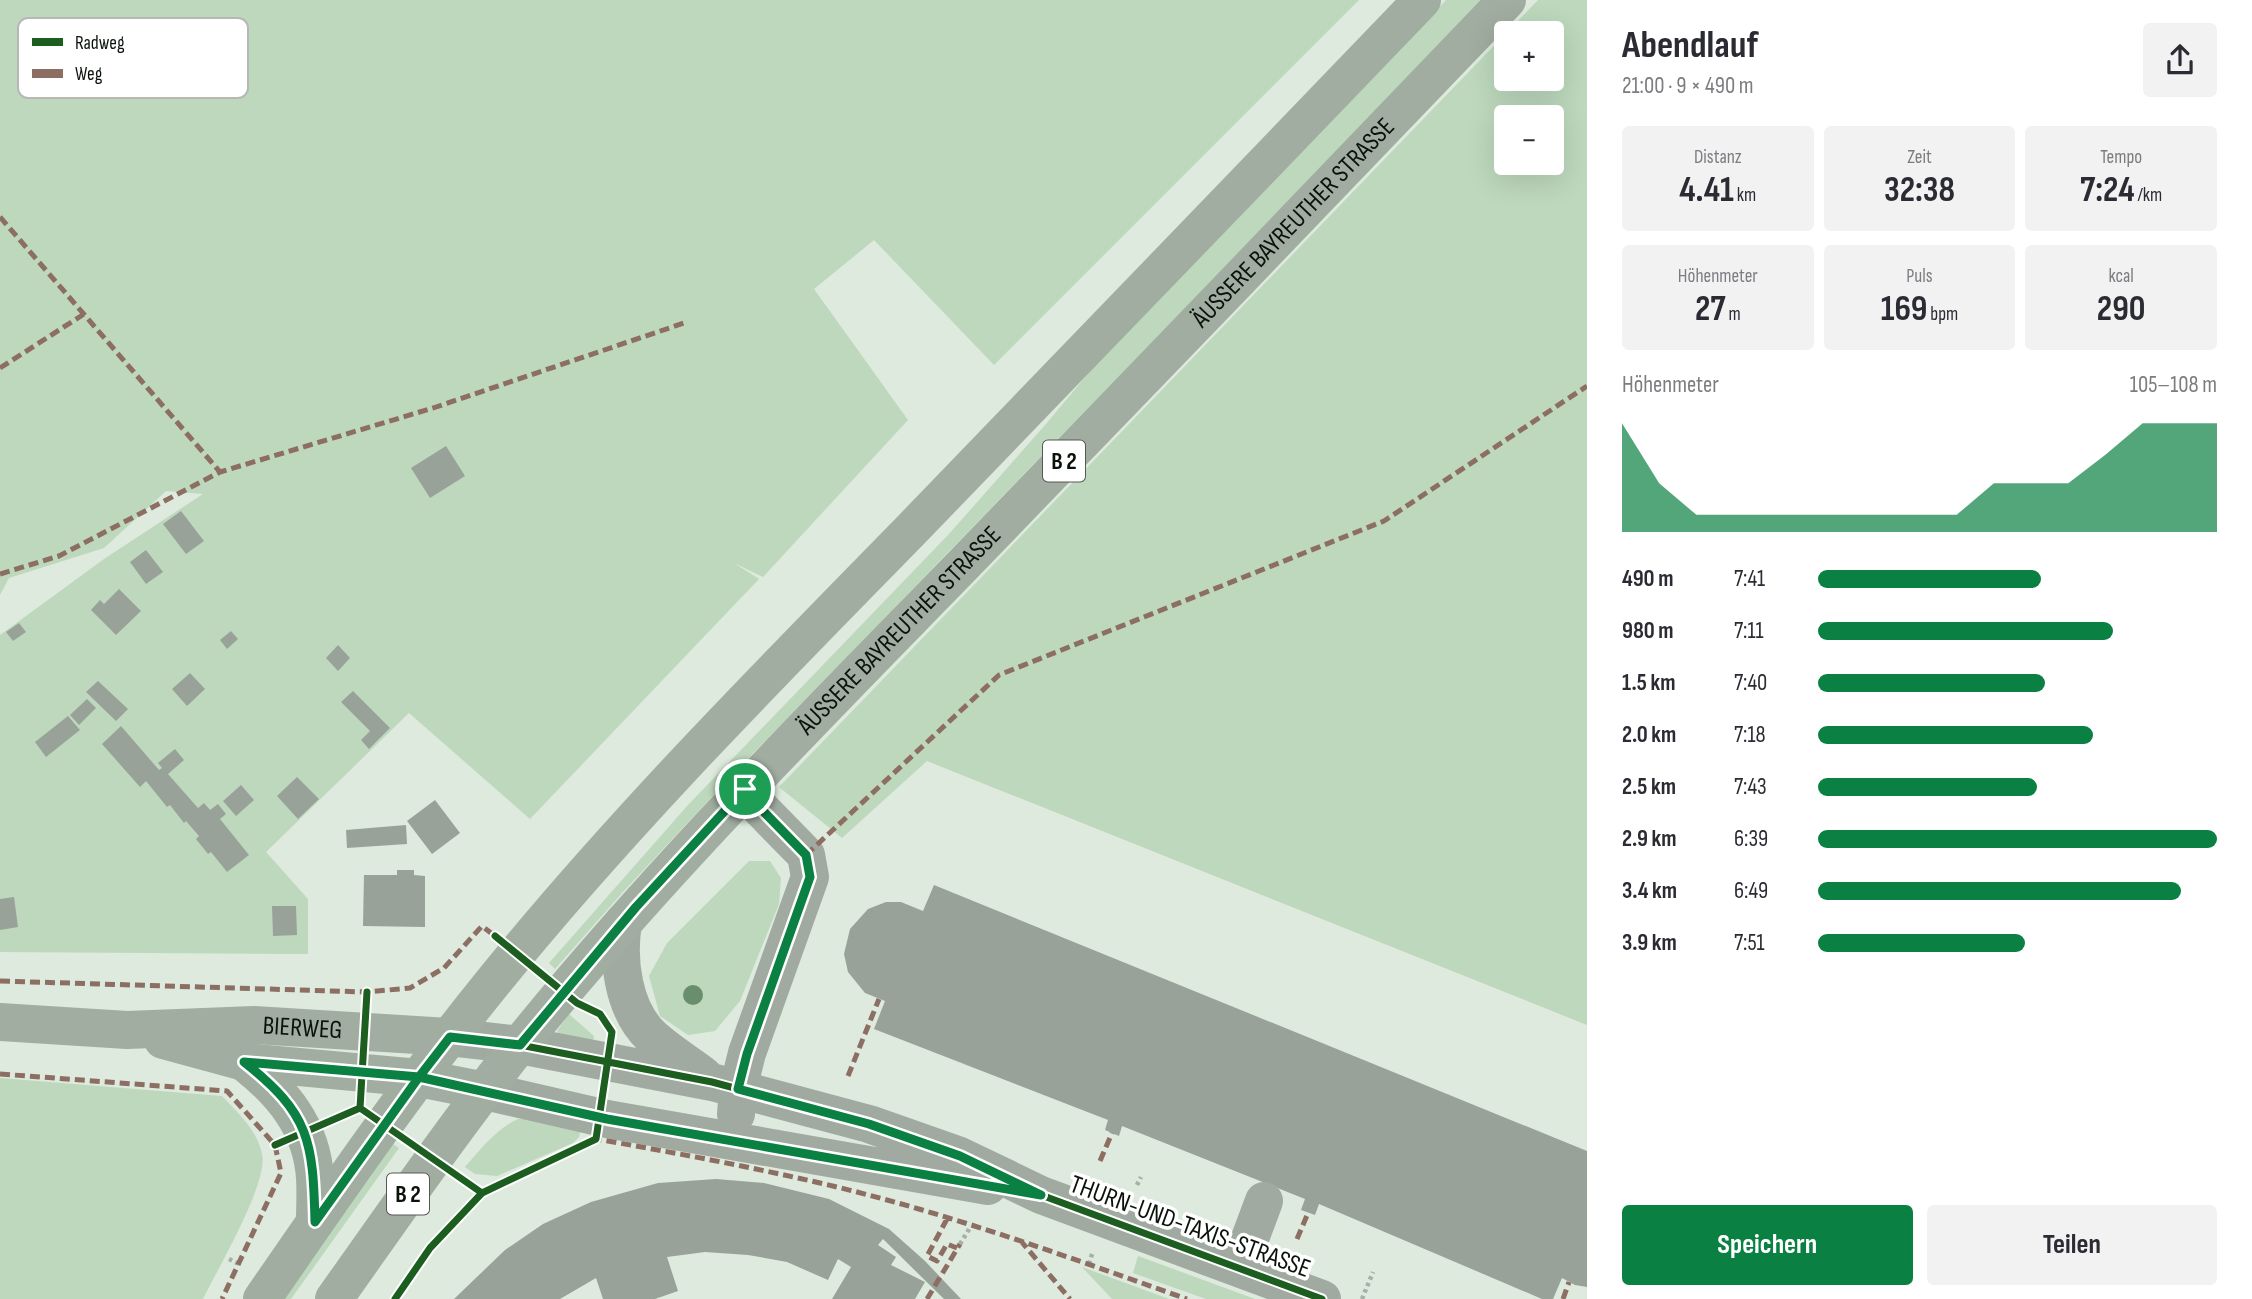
<!DOCTYPE html>
<html lang="de">
<meta charset="utf-8">
<style>
:root{--surface:#fff;--page:#f2f2f3;--text:#2b2b33;--muted:#7c7c81;--accent:#0b8043}
body{margin:0;font-family:"Sofia Sans Condensed",sans-serif;background:var(--page);color:var(--text);height:100vh;display:flex;flex-direction:column;font-size:26px;white-space:nowrap}
*{box-sizing:border-box;margin:0}
p{font-size:23px;color:var(--muted)}
.icon{flex:none;width:38px;height:38px;fill:none;stroke:currentColor;stroke-width:2;stroke-linecap:round;stroke-linejoin:round}
.map{position:relative;flex:1;overflow:hidden}
.panel{display:flex;flex-direction:column;background:var(--surface);width:665px}
.panel>*{flex:none}
.tools{position:absolute;left:1494px;top:21px;display:grid;gap:14px}
.tools a{display:grid;place-items:center;width:70px;height:70px;border-radius:7px;background:var(--surface);box-shadow:0 7px 28px #0002;font-size:35px}
.pin{position:absolute;display:grid;place-items:center;width:60px;height:60px;color:#fff;margin:-30px;border:4px solid #fff;border-radius:50%;box-shadow:0 2px 7px #0007}
.round{display:grid;place-items:center;flex:none;width:74px;height:74px;border-radius:7px;background:var(--page)}
.head{display:flex;align-items:center;justify-content:space-between;height:119px;padding:0 35px}
h1{font-size:38px;font-weight:700;line-height:52px}
.figures{display:grid;grid-template-columns:repeat(3,1fr);gap:10px;height:119px;padding:7px 35px}
.figures div{display:grid;align-content:center;border-radius:7px;background:var(--page);text-align:center}
.figures b{font-size:35px;font-weight:700}
.figures small{font-size:19px;font-weight:400}
.figures p{font-size:19px}
.chart{height:196px;padding:14px 35px}
.chart p{display:flex;justify-content:space-between}
.chart svg{width:100%;height:126px;margin-top:7px;fill:var(--accent);opacity:.7}
.action{display:flex;gap:14px;margin-top:auto;padding:14px 35px}
.action a{flex:1;height:80px;border-radius:7px;background:var(--accent);color:#fff;font-size:28px;font-weight:700;line-height:80px;text-align:center}
.action a+a{background:var(--page);color:var(--text)}
ul{padding:0 35px;list-style:none;font-size:23px}
li{display:grid;grid-template-columns:112px 84px 1fr;align-items:center;height:52px}
li i{height:18px;border-radius:9px;background:var(--accent)}
main{display:flex;flex:1;min-height:0}
.map>svg:first-child{display:block}
</style>
<main>
<div class="map">
<svg width="1587" height="1299" viewBox="0 0 1587 1299">
<rect width="100%" height="100%" fill="#ddeadd"/>
<path fill="#bdd8bd" fill-rule="evenodd" d="M0 0H1359L994 365 874 240 814 289 908 420 763 577 734 563 759 579 530 819 409 713 266 852 308 899V954L0 952V635L104 559 203 494 166 491 104 548 9 578 0 595Z
M1446 0H1484L735 772 622 893 555 969 549 963 688 805 949 534 1046 424 1116 340Z
M1538 0H1587V1025L927 761 842 838 779 787ZM1507 33H1552V79H1507ZM1507 117H1552V163H1507Z
M749 861H770L781 878 779 904 740 1001 715 1031 688 1035 660 1016 649 976 667 943Z
M569 1014 594 1036 593 1043 559 1037 557 1031Z
M0 1078 222 1096C238 1113 257 1130 262 1154 269 1182 217 1270 203 1299H0Z
M518 1119H530L581 1128 579 1137 573 1143 497 1176 475 1174 465 1167C481 1149 496 1129 518 1119Z
M390 1142 399 1148 291 1299H281Z
M1138 1256 1255 1299H1206L1133 1273Z
M1082 1267 1169 1299H1112Z"/>
<path fill="#99a299" d="M446 446 465 476 430 498 411 468Z
M181 511 204 541 186 554 163 524Z
M146 550 163 572 146 584 130 562Z
M119 589 141 611 116 635 91 610 100 600 104 604Z
M19 623 26 632 13 641 6 632Z
M231 631 238 639 227 649 220 640Z
M338 645 350 658 338 671 326 658Z
M190 673 205 689 187 706 172 689Z
M98 681 128 709 116 721 86 692Z
M353 691 390 728 369 749 361 740 370 731 341 702Z
M87 699 96 708 79 725 70 715Z
M68 716 80 730 46 757 35 742Z
M121 726 159 770 162 768 158 763 175 749 184 760 168 774 198 808 204 803 210 810 218 804 226 814 220 819 249 855 227 872 211 852 208 854 196 839 199 836 186 821 184 823 170 805 167 807 146 781 140 787 102 744Z
M297 777 319 799 298 819 277 796Z
M241 785 254 800 236 816 223 801Z
M435 800 460 833 432 854 407 821Z
M406 825 407 844 347 848 346 830Z
M397 870H414V875L425 876V927L363 926 364 875H397Z
M934 885 1587 1151V1287L1575 1285 1562 1278 1553 1299H1542L1319 1204 1315 1215 1301 1210 1305 1199 1122 1126 1119 1136 1105 1130 1108 1120 874 1029 885 1001 865 993 848 972 844 954 850 929 868 909 886 902H901L923 911Z
M14 897 18 927 0 930V899Z
M272 906H296L297 935 273 936Z
M716 1179 764 1183 829 1199 889 1229 925 1261 961 1299H944L883 1239 878 1245 896 1257 891 1265 925 1282 915 1299H832L851 1267 838 1259 828 1280 787 1262 748 1255 705 1252 667 1257 678 1291 655 1299H603L596 1278 560 1299H454L505 1250 543 1224 591 1202 658 1183Z"/>
<g fill="none" stroke-linecap="round" stroke-linejoin="round">
<path stroke="#a7b0a7" stroke-width="4.5" stroke-dasharray="3.5 3.5" stroke-linecap="butt" d="M1137 1185 1141 1177
M960 1244 971 1226
M229 1259 239 1264
M1089 1264 1093 1251
M1362 1299 1373 1272"/>
<path stroke="#a1aaa1" stroke-width="38" d="M623 923C617 960 623 1009 651 1036 667 1051 687 1063 704 1076
M449 1037 520 1045 712 1082 869 1124 960 1156 1041 1195 1322 1299
M485 1091 607 1119 988 1186
M736 1114 738 1089 747 1053 810 877 806 855 762 810 745 789
M1239 1268 1264 1201"/>
<g stroke="#a1ada1" stroke-width="38">
<path id="s1" d="M0 1022 127 1030 254 1025 449 1037"/>
<path d="M163 1040 244 1062 419 1078 485 1091"/>
<path d="M244 1062C282 1092 312 1127 315 1178 316 1193 315 1207 315 1222"/>
<path d="M262 1299C335 1193 408 1087 489 987 619 826 766 678 911 530 1081 354 1252 177 1422 0"/>
<path id="s2" d="M334 1299C395 1213 455 1126 521 1043 658 874 812 720 963 565 1145 377 1326 189 1507 0"/>
</g>
<path stroke="#8d6e63" stroke-width="5" stroke-dasharray="10 5" stroke-linecap="butt" d="M0 217 220 472
M0 368 84 314
M0 574 59 556 220 472 433 408 687 322
M806 855 999 675 1384 521 1587 386
M0 981 367 992 410 988 444 968 482 926 500 940
M0 1074 227 1091 275 1145 281 1173 222 1299
M848 1076 879 999
M592 1141 596 1139C677 1153 757 1168 837 1187 956 1216 1071 1258 1187 1299
M1100 1161 1112 1133
M947 1219 927 1256 937 1261 947 1244 957 1248
M1297 1239 1308 1213
M1020 1240 1070 1299
M927 1299 960 1244
M1563 1299 1569 1282"/>
<g stroke="#fff" stroke-width="11">
<path id="cycleway" d="M449 1037 520 1045 712 1082 869 1124 960 1156 1041 1195 1322 1299
M360 1108 482 1193
M360 1108 367 992
M275 1145 360 1108
M395 1299 430 1248 482 1193 596 1139 612 1032 600 1014 577 1003 495 936"/>
</g>
<use href="#cycleway" stroke="#1b5e20" stroke-width="7"/>
</g>
<circle fill="#688e6d" cx="693" cy="995" r="10"/>
<g fill="none" stroke-linecap="round" stroke-linejoin="round">
<g stroke="#fff" stroke-width="14">
<path id="route" d="M745 789 636 907 520 1045 450 1037 419 1077 244 1062C310 1114 313 1141 315 1222L419 1077 607 1119 1041 1195 960 1156 869 1124 738 1089 747 1054 810 877 806 855 762 810 745 789"/>
</g>
<use href="#route" stroke="#0b8043" stroke-width="9"/>
</g>
<g text-anchor="middle" dominant-baseline="central" stroke-width="7" stroke-linejoin="round" paint-order="stroke">
<g fill="#fff" stroke="#545954" stroke-width="2">
<rect x="1043" y="440.5" width="42" height="41" rx="5"/>
<rect x="387" y="1173.5" width="42" height="41" rx="5"/>
</g>
<g font-size="24" font-weight="bold" fill="#0b120b">
<text x="1064" y="461">B 2</text>
<text x="408" y="1194">B 2</text>
</g>
<g font-size="26" fill="#0b120b" stroke="#fff">
<text stroke="none"><textPath href="#s2" startOffset="1444">ÄUSSERE BAYREUTHER STRASSE</textPath></text>
<text stroke="none"><textPath href="#s2" startOffset="877">ÄUSSERE BAYREUTHER STRASSE</textPath></text>
<text stroke="none"><textPath href="#s1" startOffset="303">BIERWEG</textPath></text>
<text transform="translate(1190 1227) rotate(20)">THURN-UND-TAXIS-STRASSE</text>
</g>
</g>
<rect x="18" y="18" width="230" height="80" rx="10" fill="#fff" stroke="#b6b8b6" stroke-width="2"/>
<rect x="32" y="38" width="31" height="8" fill="#1b5e20"/>
<rect x="32" y="69" width="31" height="9" fill="#8d6e63"/>
<g font-size="19" fill="#0b120b">
<text x="75" y="49">Radweg</text>
<text x="75" y="80">Weg</text>
</g>
</svg>
<div class="tools">
<a>+</a>
<a>−</a>
</div>
<div class="pin" style="left:745px;top:789px;background:#1e9e55"><svg class="icon" aria-label="arrive" viewBox="0 0 24 24"><path d="M6 21V4h12l-3 4 3 4H6"/></svg></div>
</div>
<section class="panel">
<div class="head"><div><h1>Abendlauf</h1><p>21:00 · 9 × 490 m</p></div><a class="round"><svg class="icon" aria-label="share" viewBox="0 0 24 24"><path d="M12 15V3M7 8l5-5 5 5M5 13v7h14v-7"/></svg></a></div>
<div class="figures">
<div><p>Distanz</p><b>4.41<small> km</small></b></div>
<div><p>Zeit</p><b>32:38</b></div>
<div><p>Tempo</p><b>7:24<small> /km</small></b></div>
</div>
<div class="figures">
<div><p>Höhenmeter</p><b>27<small> m</small></b></div>
<div><p>Puls</p><b>169<small> bpm</small></b></div>
<div><p>kcal</p><b>290</b></div>
</div>
<div class="chart"><p><span>Höhenmeter</span>105–108 m</p>
<svg viewBox="0 0 160 44" preserveAspectRatio="none"><path d="M0 44V6L10 27L20 38L30 38L40 38L50 38L60 38L70 38L80 38L90 38L100 27L110 27L120 27L130 17L140 6L150 6L160 6V44z"/></svg>
</div>
<ul>
<li><b>490 m</b>7:41<i style="width:56%"></i></li>
<li><b>980 m</b>7:11<i style="width:74%"></i></li>
<li><b>1.5 km</b>7:40<i style="width:57%"></i></li>
<li><b>2.0 km</b>7:18<i style="width:69%"></i></li>
<li><b>2.5 km</b>7:43<i style="width:55%"></i></li>
<li><b>2.9 km</b>6:39<i style="width:100%"></i></li>
<li><b>3.4 km</b>6:49<i style="width:91%"></i></li>
<li><b>3.9 km</b>7:51<i style="width:52%"></i></li>
</ul>
<div class="action"><a>Speichern</a><a>Teilen</a></div>
</section>
</main>
